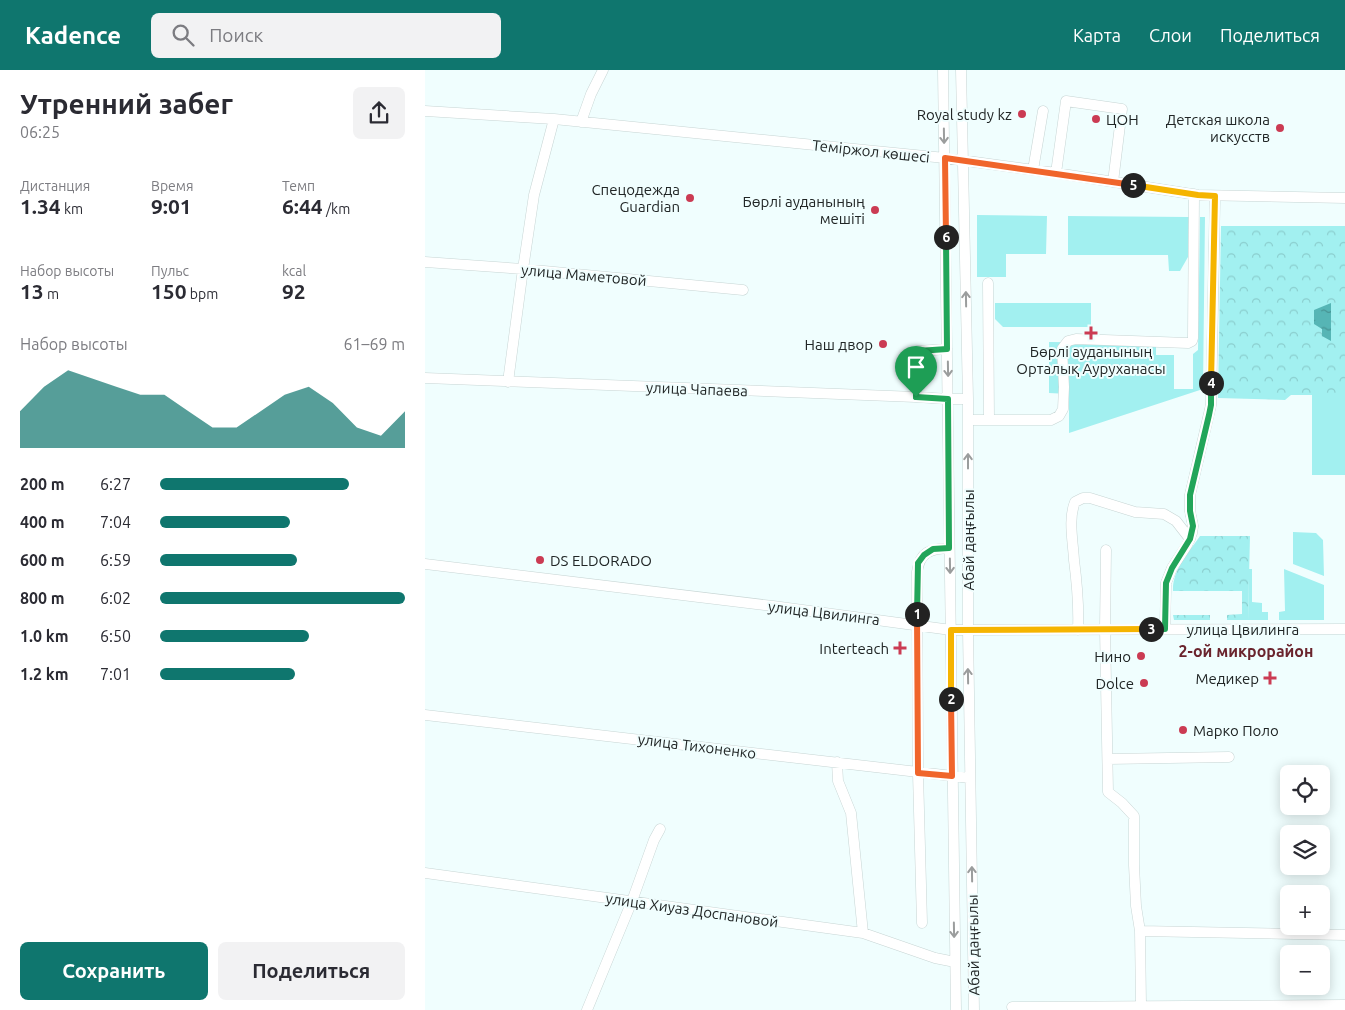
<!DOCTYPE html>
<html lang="ru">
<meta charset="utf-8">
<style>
:root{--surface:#fff;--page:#f2f2f3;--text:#2b2b33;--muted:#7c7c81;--accent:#0f766e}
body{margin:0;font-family:Ubuntu,sans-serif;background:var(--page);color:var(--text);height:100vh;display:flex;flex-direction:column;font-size:19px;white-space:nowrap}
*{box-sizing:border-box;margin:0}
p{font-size:16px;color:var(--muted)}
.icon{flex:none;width:28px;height:28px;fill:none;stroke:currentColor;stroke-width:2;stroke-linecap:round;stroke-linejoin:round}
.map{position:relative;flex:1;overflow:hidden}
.panel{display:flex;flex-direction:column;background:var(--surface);width:425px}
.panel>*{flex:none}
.buttons{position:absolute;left:855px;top:695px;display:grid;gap:10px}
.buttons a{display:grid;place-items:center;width:50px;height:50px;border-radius:8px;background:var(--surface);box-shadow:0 2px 12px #0003;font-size:25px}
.pin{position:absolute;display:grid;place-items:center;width:42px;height:42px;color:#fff;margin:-51px -21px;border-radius:50% 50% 50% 0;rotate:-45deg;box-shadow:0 0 5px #0007}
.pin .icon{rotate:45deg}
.km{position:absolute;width:25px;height:25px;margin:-12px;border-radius:50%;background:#222;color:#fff;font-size:14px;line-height:25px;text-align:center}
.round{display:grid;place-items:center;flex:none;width:52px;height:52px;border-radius:8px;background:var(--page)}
.headline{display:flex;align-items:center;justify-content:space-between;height:85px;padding:0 20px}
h1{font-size:28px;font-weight:700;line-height:38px}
.figures{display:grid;grid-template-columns:repeat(3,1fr);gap:8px;height:85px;padding:5px 20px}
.figures div{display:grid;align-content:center}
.figures b{font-size:21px;font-weight:700}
.figures small{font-size:14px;font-weight:400}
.figures p{font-size:14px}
.chart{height:140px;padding:10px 20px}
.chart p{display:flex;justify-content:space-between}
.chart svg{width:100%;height:90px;margin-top:5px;fill:var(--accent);opacity:.7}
.cta{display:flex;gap:10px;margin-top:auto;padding:10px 20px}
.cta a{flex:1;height:58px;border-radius:8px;background:var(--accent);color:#fff;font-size:20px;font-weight:700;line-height:58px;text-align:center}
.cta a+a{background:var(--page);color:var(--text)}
ul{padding:0 20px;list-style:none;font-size:16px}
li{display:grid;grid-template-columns:80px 60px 1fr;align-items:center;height:38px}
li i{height:12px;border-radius:6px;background:var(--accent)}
header{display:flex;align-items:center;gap:30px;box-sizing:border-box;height:70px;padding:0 25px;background:var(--accent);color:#fff}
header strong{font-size:24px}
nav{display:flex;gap:28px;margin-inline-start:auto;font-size:18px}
.search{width:350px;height:45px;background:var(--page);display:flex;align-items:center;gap:12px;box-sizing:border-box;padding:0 18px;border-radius:8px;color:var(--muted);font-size:19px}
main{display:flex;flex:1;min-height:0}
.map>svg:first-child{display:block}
</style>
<header>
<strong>Kadence</strong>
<div class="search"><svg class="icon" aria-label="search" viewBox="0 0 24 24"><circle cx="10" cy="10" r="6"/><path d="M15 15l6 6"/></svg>Поиск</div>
<nav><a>Карта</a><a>Слои</a><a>Поделиться</a></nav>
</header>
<main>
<section class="panel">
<div class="headline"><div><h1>Утренний забег</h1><p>06:25</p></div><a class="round"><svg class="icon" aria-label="share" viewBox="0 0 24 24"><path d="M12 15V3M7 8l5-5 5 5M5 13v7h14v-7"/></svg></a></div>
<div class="figures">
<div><p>Дистанция</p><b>1.34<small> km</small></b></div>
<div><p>Время</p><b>9:01</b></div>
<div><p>Темп</p><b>6:44<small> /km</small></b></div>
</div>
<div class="figures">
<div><p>Набор высоты</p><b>13<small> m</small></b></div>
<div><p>Пульс</p><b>150<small> bpm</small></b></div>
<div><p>kcal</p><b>92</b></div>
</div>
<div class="chart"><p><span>Набор высоты</span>61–69 m</p>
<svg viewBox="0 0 160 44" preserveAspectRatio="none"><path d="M0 44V26L10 14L20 6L30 10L40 14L50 18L60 18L70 26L80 34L90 34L100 26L110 18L120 14L130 22L140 34L150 38L160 26V44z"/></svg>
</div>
<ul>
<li><b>200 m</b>6:27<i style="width:77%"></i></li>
<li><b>400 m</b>7:04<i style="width:53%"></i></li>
<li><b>600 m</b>6:59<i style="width:56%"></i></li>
<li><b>800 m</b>6:02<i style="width:100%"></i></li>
<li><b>1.0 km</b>6:50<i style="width:61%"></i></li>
<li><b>1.2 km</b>7:01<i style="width:55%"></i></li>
</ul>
<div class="cta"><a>Сохранить</a><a>Поделиться</a></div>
</section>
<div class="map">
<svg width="920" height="940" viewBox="0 0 920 940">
<defs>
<pattern id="forest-crowns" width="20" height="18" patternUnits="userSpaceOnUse" patternTransform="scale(1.25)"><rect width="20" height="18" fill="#a2f0f0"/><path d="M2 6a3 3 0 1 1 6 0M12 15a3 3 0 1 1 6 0" fill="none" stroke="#8bcece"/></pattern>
<pattern id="water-ripples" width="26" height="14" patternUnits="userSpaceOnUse" patternTransform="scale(1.25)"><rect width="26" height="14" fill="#56b5b5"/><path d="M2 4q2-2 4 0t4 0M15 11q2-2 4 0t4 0" fill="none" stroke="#479393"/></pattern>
</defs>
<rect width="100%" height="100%" fill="#f0fefe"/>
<path fill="#a2f0f0" d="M552 145 622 146 621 184H581V207H552Z
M643 146 764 147 763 187 755 201H744L743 185H643Z
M775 147H780L778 319 644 363V324L624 323V272L731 273V285H749V319H768V284L773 280Z
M570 233H666V257H578L570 249Z
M887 325H920V405H887Z
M868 462 891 463 898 470 899 506 868 494Z
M824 499H827V532L837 533V542H843V550H823Z
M859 499 899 515V550H854V542L860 541Z"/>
<path fill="url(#forest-crowns)" d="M796 156H920V325H866L860 330 793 328Z
M775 466H825L823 550H802V545L817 544V521H748C747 500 764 482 775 466Z
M748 545H785V550H749Z"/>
<path fill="url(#water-ripples)" d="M906 233V271L897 266V259L889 254V240Z"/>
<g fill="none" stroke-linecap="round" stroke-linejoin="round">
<g stroke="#c7d5d4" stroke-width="11">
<path id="minor" d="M518 0 531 940
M536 0 543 329V560L549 940
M0 41 129 49 520 88 631 103 773 125 920 128
M156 52 166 24 178 0
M608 100 618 41
M631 103 641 31 697 39 688 112
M0 192 98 199 318 220
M563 213 564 350H626L634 346 638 339 639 317 637 279 643 271 651 269 763 273 767 271 768 268 769 124
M0 308 491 327 523 329H543
M83 312 98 199 109 125 129 49
M491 327 492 285 493 281 522 279
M543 350H564
M681 480 680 559 683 722 697 733 709 746V795L711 836 715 861 716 935
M0 494 348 536 526 560 920 559
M740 559 741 513 747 498 762 475 767 463 768 456 765 441V425L786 335 790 126
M653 560C654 536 652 513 649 490 648 471 643 449 650 432L658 428H665L710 442 739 444 751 451 765 469
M0 645 545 708
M683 689 804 687
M412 692 413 711 426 743 438 863
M0 803 438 863 510 888 530 892
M497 853 493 703 492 502C495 481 506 479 524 478
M715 861 920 865
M587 937 920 935
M162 940 207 831 229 770 235 759"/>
</g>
<use href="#minor" stroke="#fff" stroke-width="10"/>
</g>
<defs><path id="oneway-shaft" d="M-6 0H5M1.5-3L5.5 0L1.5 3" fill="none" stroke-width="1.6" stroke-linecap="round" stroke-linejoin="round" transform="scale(1.25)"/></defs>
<g stroke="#9b9d9d">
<use href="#oneway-shaft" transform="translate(519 66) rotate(89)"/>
<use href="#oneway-shaft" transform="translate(541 229) rotate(-91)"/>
<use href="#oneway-shaft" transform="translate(523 299) rotate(89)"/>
<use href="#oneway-shaft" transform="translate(543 391) rotate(-90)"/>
<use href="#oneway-shaft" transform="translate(525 496) rotate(89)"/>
<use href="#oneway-shaft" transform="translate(543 606) rotate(-91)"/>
<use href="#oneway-shaft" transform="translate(547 804) rotate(-91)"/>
<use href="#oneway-shaft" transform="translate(529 860) rotate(89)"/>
</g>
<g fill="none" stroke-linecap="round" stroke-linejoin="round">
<g stroke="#fff" stroke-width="10">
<path id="split-1" d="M491 327 523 329 524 478 508 479 499 485 493 493 492 544"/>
</g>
<g stroke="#fff" stroke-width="10">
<path id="split-2" d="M492 544 493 703 527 706 526 629"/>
</g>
<g stroke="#fff" stroke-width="10">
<path id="split-3" d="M526 629V560L726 559"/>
</g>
<g stroke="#fff" stroke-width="10">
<path id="split-4" d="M726 559H740L741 513 747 498 765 469 768 456 765 441V425L784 345 786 335V313"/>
</g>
<g stroke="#fff" stroke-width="10">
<path id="split-5" d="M708 115 773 125 790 126 786 313"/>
</g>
<g stroke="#fff" stroke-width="10">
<path id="split-6" d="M521 167 520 88 708 115"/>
</g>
<g stroke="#fff" stroke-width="10">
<path id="split-7" d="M491 327 492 285 493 281 522 279 521 167"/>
</g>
<use href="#split-1" stroke="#22a559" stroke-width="6"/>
<use href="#split-2" stroke="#f0652b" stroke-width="6"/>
<use href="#split-3" stroke="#f5b400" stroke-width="6"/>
<use href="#split-4" stroke="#22a559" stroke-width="6"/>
<use href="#split-5" stroke="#f5b400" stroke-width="6"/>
<use href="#split-6" stroke="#f0652b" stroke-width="6"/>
<use href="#split-7" stroke="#22a559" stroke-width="6"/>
</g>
<g fill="#cb3b53" stroke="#f0fefe" stroke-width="2">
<circle cx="597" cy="44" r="5"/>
<circle cx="671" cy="49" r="5"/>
<circle cx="855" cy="58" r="5"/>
<circle cx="265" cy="128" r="5"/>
<circle cx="450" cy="140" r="5"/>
<path d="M663.5 255.5h5v5h5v5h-5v5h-5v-5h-5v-5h5z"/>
<circle cx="458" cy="274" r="5"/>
<circle cx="115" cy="490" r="5"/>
<path d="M472.5 570.5h5v5h5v5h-5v5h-5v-5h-5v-5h5z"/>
<circle cx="716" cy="586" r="5"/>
<path d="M842.5 600.5h5v5h5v5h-5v5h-5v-5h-5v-5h5z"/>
<circle cx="719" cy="613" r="5"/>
<circle cx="758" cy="660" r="5"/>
</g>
<g text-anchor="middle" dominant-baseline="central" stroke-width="4" stroke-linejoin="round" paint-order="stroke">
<g font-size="15" fill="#212626" stroke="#f0fefe" text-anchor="end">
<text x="587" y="44">Royal study kz</text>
<text x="681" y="49" text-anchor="start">ЦОН</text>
<text x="845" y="49">Детская школа<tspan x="845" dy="17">искусств</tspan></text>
<text x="255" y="119">Спецодежда<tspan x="255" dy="17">Guardian</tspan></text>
<text x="440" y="131">Бөрлі ауданының<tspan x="440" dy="17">мешіті</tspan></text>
<text x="448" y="274">Наш двор</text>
<text x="666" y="281" text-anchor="middle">Бөрлі ауданының<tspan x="666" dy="17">Орталық Ауруханасы</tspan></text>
<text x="125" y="490" text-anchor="start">DS ELDORADO</text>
<text x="464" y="578">Interteach</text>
<text x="706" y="586">Нино</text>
<text x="834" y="608">Медикер</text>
<text x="709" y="613">Dolce</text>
<text x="768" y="660" text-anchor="start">Марко Поло</text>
</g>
<g font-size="15" fill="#212626" stroke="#f0fefe">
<text transform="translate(446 81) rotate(6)">Теміржол көшесі</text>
<text transform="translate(159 205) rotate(5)">улица Маметовой</text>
<text transform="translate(272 319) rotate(2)">улица Чапаева</text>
<text transform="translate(543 470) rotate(-90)">Абай даңғылы</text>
<text transform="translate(399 543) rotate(7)">улица Цвилинга</text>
<text x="818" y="559">улица Цвилинга</text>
<text transform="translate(272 676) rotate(7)">улица Тихоненко</text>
<text transform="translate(267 840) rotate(8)">улица Хиуаз Доспановой</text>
<text transform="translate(548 875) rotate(-91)">Абай даңғылы</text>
</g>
<g font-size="16" font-weight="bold" fill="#6a242d" stroke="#f0fefe">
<text x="821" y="581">2-ой микрорайон</text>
</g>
</g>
</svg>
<div class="buttons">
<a><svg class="icon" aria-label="locate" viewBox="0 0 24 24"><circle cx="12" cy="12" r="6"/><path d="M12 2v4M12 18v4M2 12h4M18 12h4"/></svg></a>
<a><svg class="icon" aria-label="layers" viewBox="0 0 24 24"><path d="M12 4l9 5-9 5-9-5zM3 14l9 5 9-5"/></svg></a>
<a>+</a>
<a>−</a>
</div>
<div class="pin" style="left:491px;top:327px;background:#1e9e55"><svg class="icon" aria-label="arrive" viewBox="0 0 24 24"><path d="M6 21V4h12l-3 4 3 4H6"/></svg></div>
<b class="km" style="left:492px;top:544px">1</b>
<b class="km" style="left:526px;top:629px">2</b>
<b class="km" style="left:726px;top:559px">3</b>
<b class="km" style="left:786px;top:313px">4</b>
<b class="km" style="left:708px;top:115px">5</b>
<b class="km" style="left:521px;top:167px">6</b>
</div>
</main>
